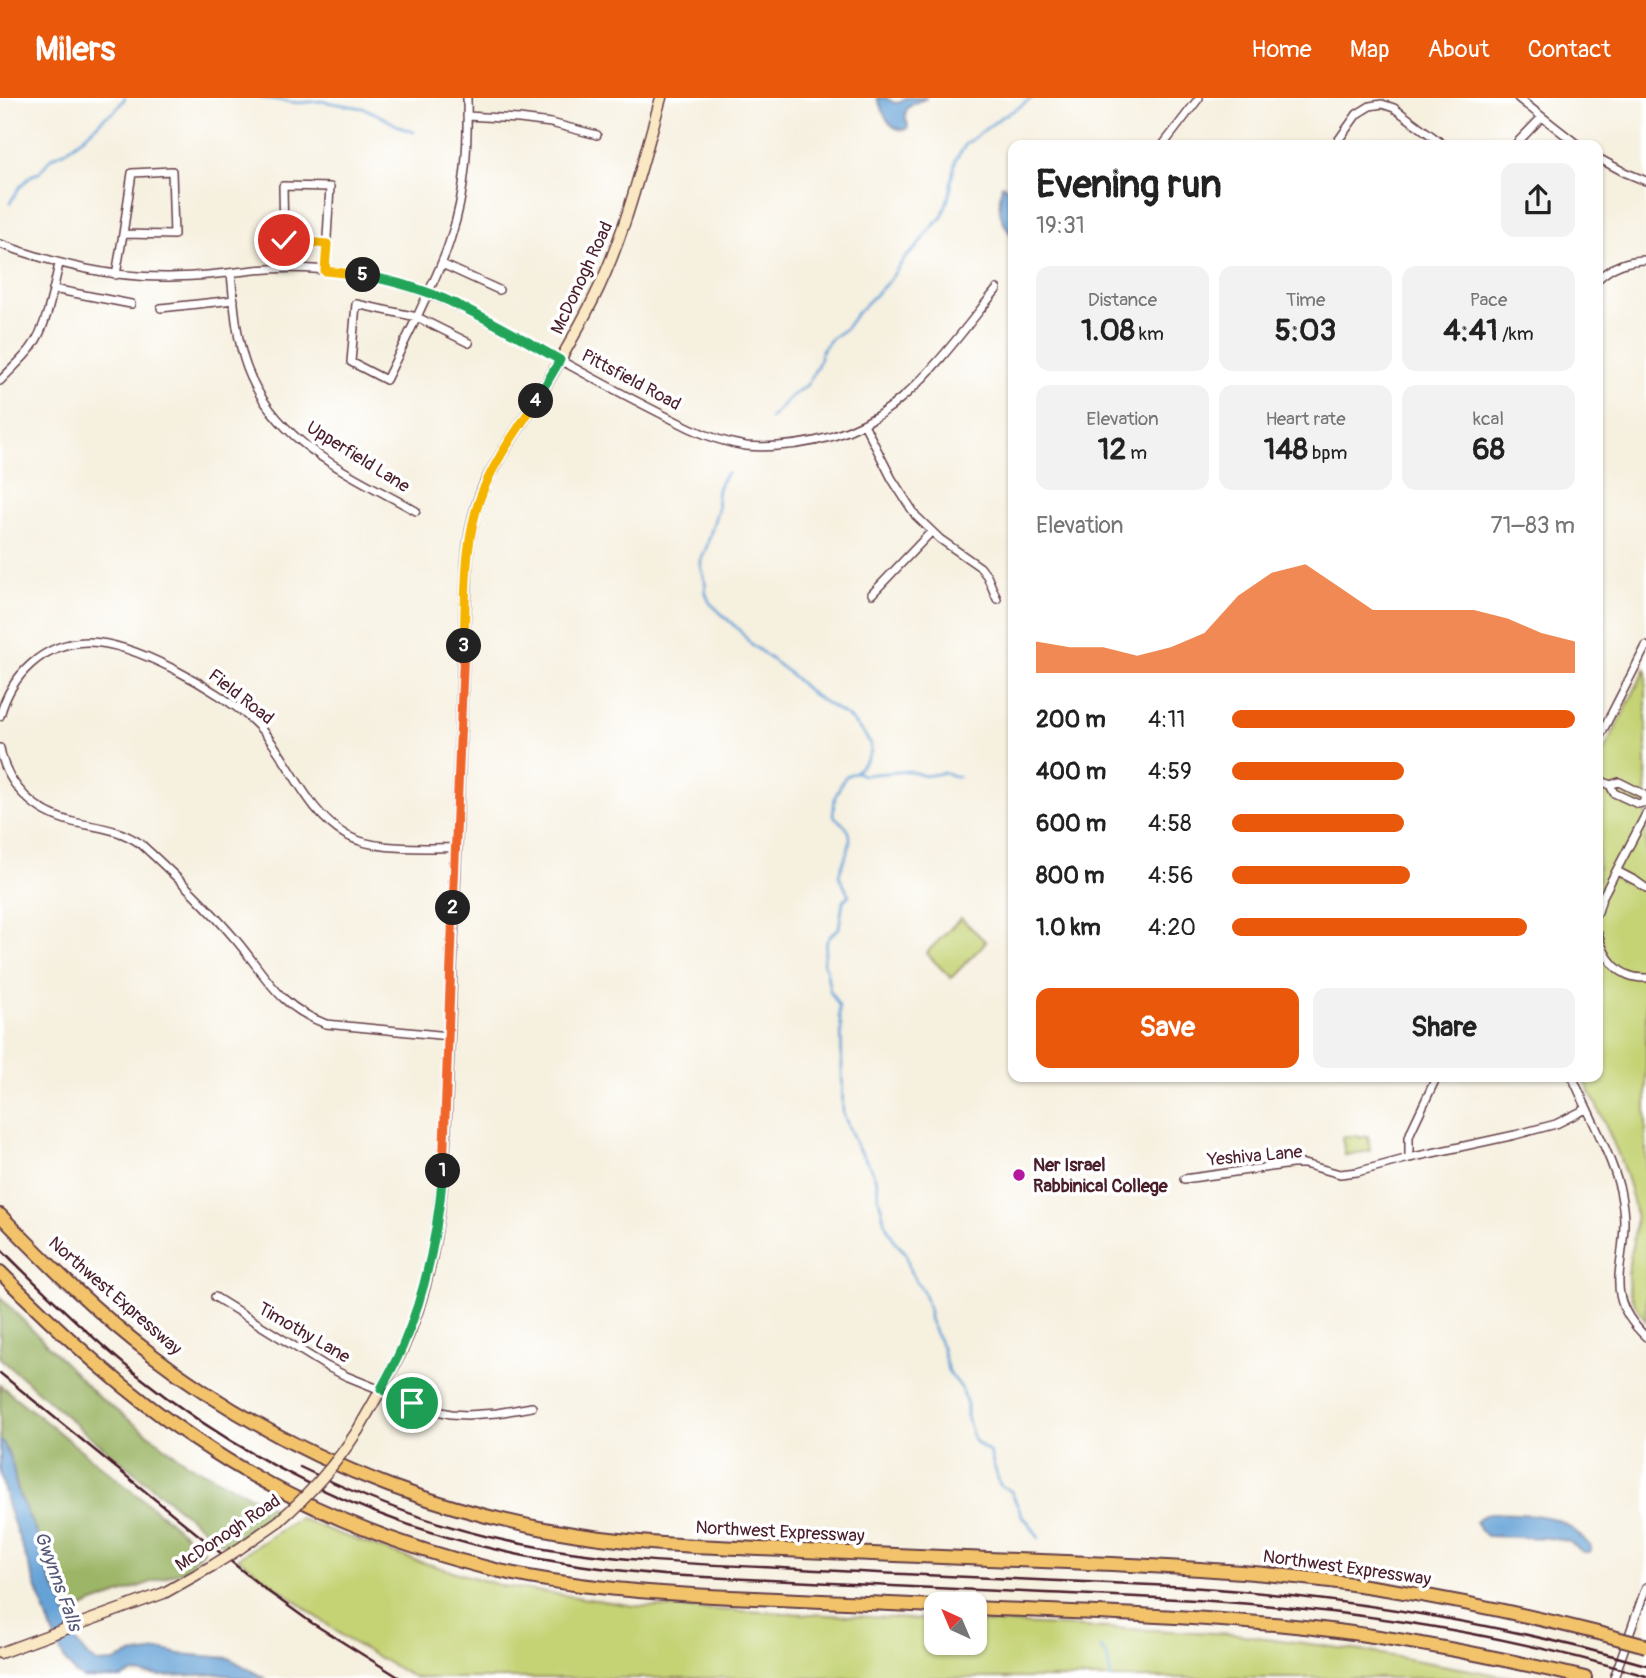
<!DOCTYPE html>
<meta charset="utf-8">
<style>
:root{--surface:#fff;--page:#f2f2f2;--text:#222;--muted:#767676;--accent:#ea580c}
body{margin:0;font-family:Pangolin,sans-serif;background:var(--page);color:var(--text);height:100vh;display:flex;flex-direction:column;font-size:26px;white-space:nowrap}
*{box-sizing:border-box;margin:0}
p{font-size:23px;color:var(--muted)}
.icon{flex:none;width:38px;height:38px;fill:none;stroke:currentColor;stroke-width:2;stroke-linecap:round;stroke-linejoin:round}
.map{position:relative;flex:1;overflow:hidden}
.sheet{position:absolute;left:1008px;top:42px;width:595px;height:942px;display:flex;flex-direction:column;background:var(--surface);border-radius:14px;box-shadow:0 2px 5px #0004}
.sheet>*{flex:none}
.needle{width:46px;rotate:316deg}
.buttons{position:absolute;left:924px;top:1494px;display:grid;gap:14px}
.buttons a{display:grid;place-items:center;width:63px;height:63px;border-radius:14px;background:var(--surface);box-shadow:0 2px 5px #0004;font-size:35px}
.pin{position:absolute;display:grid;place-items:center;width:60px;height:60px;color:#fff;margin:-30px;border:4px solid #fff;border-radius:50%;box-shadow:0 2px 7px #0007}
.km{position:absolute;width:35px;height:35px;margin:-18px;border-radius:50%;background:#222;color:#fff;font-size:19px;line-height:35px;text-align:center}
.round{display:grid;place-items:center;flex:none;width:74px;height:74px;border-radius:14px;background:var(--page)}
.summary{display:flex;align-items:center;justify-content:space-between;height:119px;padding:0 28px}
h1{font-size:38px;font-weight:700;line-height:52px}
.metrics{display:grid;grid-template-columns:repeat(3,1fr);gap:10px;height:119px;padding:7px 28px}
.metrics div{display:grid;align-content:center;border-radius:14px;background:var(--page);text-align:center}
.metrics b{font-size:30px;font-weight:700}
.metrics small{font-size:19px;font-weight:400}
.metrics p{font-size:19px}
.chart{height:196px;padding:14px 28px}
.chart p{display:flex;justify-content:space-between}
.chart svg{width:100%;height:126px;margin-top:7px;fill:var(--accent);opacity:.7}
.primary-button{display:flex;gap:14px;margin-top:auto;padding:14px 28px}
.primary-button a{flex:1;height:80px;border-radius:14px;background:var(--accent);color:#fff;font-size:28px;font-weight:700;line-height:80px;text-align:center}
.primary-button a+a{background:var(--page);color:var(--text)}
ul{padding:0 28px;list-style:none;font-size:23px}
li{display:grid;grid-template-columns:112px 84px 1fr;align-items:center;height:52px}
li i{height:18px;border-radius:9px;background:var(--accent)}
header{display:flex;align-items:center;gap:42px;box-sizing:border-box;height:98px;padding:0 35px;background:var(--accent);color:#fff}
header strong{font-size:33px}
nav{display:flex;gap:38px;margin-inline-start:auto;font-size:24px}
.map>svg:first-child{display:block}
</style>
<header>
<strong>Milers</strong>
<nav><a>Home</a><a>Map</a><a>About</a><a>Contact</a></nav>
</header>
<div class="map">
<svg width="1646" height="1580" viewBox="0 0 1646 1580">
<rect width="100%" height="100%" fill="#fff"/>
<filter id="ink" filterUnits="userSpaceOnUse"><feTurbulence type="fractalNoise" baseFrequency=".0143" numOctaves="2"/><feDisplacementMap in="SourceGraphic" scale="14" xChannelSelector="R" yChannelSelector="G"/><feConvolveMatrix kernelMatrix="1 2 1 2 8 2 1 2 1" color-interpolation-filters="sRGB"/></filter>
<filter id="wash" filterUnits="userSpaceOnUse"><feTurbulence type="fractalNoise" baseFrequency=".00686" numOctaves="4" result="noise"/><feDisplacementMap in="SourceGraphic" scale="28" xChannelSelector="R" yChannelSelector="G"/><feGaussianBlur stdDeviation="1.57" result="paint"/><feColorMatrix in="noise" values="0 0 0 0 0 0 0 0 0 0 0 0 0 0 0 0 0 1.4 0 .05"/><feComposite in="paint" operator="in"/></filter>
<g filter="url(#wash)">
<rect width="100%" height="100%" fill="#f6f0df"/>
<path fill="#c5d375" stroke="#887950" stroke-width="2" d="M1646 570V1223C1640 1214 1633 1205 1630 1195 1623 1168 1638 1141 1635 1114 1628 1068 1602 1021 1583 978H1598V665Z
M961 820 986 844 951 880 926 855Z
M1358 1037 1359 1040 1368 1038 1370 1053 1345 1057 1342 1039Z
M299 1420 339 1436 414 1462 503 1488 635 1508 936 1522V1545H975V1524L1236 1536 1369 1554 1515 1580H415L348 1542 238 1460Z"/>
<path fill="#9cb566" stroke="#736a48" stroke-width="2" d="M0 1199 96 1297 188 1366 274 1410 256 1428 228 1448 217 1442 81 1331 0 1260Z
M0 1287 163 1418 203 1452 185 1472 91 1506 67 1518C63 1504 54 1493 49 1479 44 1465 42 1451 37 1437 32 1424 25 1411 20 1398 13 1379 14 1358 0 1342Z"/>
<path fill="#65a2d6" stroke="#586080" stroke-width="2" d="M877 0H886L895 5 901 4 905 0H927C914 6 899 8 908 27L907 31C889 35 883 14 877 0Z
M1002 87C1020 93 1013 124 1013 140 999 120 997 111 1002 87Z
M0 1342 4 1346 13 1368 15 1382 19 1397 38 1439 43 1461 52 1486 64 1506 73 1541 88 1558 97 1565 112 1564 130 1557 164 1552 180 1556 229 1560 264 1580H234L225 1576 162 1578 134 1575 121 1580H83L75 1575 66 1564 57 1547 8 1409 0 1373Z
M1487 1416C1504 1415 1540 1416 1555 1421 1568 1426 1582 1438 1591 1449L1590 1454H1583L1568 1443 1548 1440 1486 1438 1480 1432 1476 1424 1479 1420Z"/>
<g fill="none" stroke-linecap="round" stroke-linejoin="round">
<path stroke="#65a2d6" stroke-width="2.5" d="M262 0 299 5 321 3 363 10 375 15 402 30 414 34
M10 105 19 90 32 77 39 75 51 60 64 54 84 39 104 20 115 13 125 0
M770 321 790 299 808 286 819 264 822 252 832 240 845 231 856 216 889 183 905 160 917 149 930 131 942 119 951 92V83L956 61 966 46 1000 20 1018 10 1032 0
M727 375 721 384 718 391 717 399 718 410 706 451 701 462V468L705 483 706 496 710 505 739 532 751 546 788 574 812 596 848 619 865 637 870 646 871 653 867 662 855 674 846 678 842 684 835 699 833 717C838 722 846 727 849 734 854 745 841 766 839 778L849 797 843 803 839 830 831 837 827 843 823 865 826 870 830 893 839 908V919L841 927 843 1015 857 1049 871 1070 877 1085 879 1101 885 1125 895 1144 906 1155 910 1173 924 1195 929 1213V1221L942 1249 948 1273 960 1288 964 1296 967 1307V1318L974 1342 990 1355 1000 1387 1011 1393 1022 1418 1029 1425 1039 1440
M856 674 863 677 909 673 925 678 943 675 959 679
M1100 1549 1107 1558 1111 1580"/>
</g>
</g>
<g filter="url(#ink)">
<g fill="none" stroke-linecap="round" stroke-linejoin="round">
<g stroke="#643e46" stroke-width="10">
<path id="street" d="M467 0C468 47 466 94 451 139 443 167 429 192 417 219L356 206 351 264 386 282 417 219 469 245
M1518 0 1578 47
M467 18 519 21 551 25 597 37
M1163 47 1199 0
M1335 47 1357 16 1370 8 1382 6 1394 10 1444 47
M1515 47 1542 19
M1598 60 1624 74 1646 83
M0 146C56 166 110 180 170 179 199 179 227 175 255 172 286 169 319 170 350 175 423 185 486 221 549 256 596 282 642 307 690 330 707 338 727 345 746 348 756 349 768 349 778 348 826 345 870 329 905 297 938 268 969 225 997 191
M442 166 499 192
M325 173 330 89 283 88 284 142 327 146
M231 175C234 206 236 240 247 270 276 347 351 376 416 413
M116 177 123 136 174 137 172 73 132 75 123 136
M1598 181C1612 168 1627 162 1646 162
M53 191 131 206
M161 210 234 202
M0 283C10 272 22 262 31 250 47 229 53 192 59 166
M864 326 892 381 916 418 940 441 980 469 987 478 997 501
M872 496 931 434
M0 618C11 577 43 545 87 544 133 543 219 592 253 623 289 656 302 711 346 737 376 754 422 749 456 750
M1598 642 1646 548
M0 650C7 689 36 715 73 724 100 730 117 730 141 746 174 776 207 808 236 842 267 879 278 908 326 926L449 938
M1598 681 1610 687 1614 695 1638 706 1646 704
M1610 687 1619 684 1643 696 1646 704
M1617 773 1636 783 1646 790
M1598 814 1602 800 1646 716
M1598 836C1604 860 1619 881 1646 880
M1572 978C1587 1013 1611 1056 1620 1092 1622 1102 1624 1113 1624 1124 1624 1173 1603 1198 1646 1239
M1409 1060V1039L1411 1033 1437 978
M1184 1081 1292 1066H1304L1340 1076 1357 1074 1409 1060 1515 1037 1556 1026 1586 1011
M215 1199 326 1268 346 1278 428 1311 451 1316 467 1317 497 1315 532 1309
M1614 1580 1646 1489"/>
</g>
<g stroke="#643e46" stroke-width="13">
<path id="secondary" d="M358 1332C373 1305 389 1279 402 1252 429 1193 439 1128 444 1064L467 464C469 437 474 411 485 386 499 356 520 328 538 300 557 268 576 235 593 202 625 138 641 69 661 0
M239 1451 279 1423
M0 1555 164 1495 212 1468"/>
</g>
<g stroke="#643e46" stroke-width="16">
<path id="highway" d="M0 1117C48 1166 97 1215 151 1256 224 1312 305 1356 390 1388 444 1408 499 1423 555 1433 637 1448 721 1449 803 1453 857 1455 911 1458 965 1460 1065 1464 1165 1467 1265 1476 1379 1486 1491 1508 1602 1536
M0 1174C61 1235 124 1294 196 1342 287 1404 393 1448 500 1473 576 1490 653 1495 731 1499 799 1502 868 1505 936 1508
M975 1510C1093 1515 1212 1518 1330 1532 1416 1543 1501 1560 1585 1580"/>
</g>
<use href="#street" stroke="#fff" stroke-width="7"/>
<use href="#secondary" stroke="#fae7c3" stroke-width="10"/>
<use href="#highway" stroke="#f2c36a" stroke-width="12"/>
<path stroke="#4a1f2b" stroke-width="2.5" d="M0 1150C44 1194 88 1237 136 1276 243 1362 372 1425 506 1454 558 1466 611 1472 664 1477 791 1484 918 1489 1045 1495 1117 1498 1189 1500 1261 1507 1391 1518 1521 1541 1646 1578
M0 1275 266 1492 312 1525 400 1580
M300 1369C366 1401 435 1428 507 1443 597 1462 689 1466 781 1470 904 1477 1028 1481 1152 1487 1319 1495 1485 1521 1646 1567"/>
<g stroke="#643e46" stroke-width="13" stroke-linecap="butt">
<path id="secondary-bridge" d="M279 1423C310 1396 336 1366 358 1332
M212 1468 239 1451"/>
</g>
<g stroke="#643e46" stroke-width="16" stroke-linecap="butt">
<path id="highway-bridge" d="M1602 1536 1646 1548"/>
</g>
<use href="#secondary-bridge" stroke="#fae7c3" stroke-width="10"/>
<use href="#highway-bridge" stroke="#f2c36a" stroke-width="12"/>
</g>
</g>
<g fill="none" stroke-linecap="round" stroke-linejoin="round" filter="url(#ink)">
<g stroke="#fff" stroke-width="14">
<path id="split-1" d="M412 1305 381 1291C389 1276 397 1262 403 1247 427 1191 438 1133 443 1073"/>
</g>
<g stroke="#fff" stroke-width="14">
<path id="split-2" d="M443 1073 453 810"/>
</g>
<g stroke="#fff" stroke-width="14">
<path id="split-3" d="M453 810 464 548"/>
</g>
<g stroke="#fff" stroke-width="14">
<path id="split-4" d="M464 548C466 495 463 439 484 390 497 359 518 331 536 303"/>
</g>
<g stroke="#fff" stroke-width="14">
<path id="split-5" d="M363 177C393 183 423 191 451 204 488 220 524 242 560 262L536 303"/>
</g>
<g stroke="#fff" stroke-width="14">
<path id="split-6" d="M284 142 327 146 325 173 363 177"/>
</g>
<use href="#split-1" stroke="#22a559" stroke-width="9"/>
<use href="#split-2" stroke="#f0652b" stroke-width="9"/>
<use href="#split-3" stroke="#f0652b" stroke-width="9"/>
<use href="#split-4" stroke="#f5b400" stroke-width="9"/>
<use href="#split-5" stroke="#22a559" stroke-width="9"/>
<use href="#split-6" stroke="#f5b400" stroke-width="9"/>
</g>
<circle fill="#b5179e" stroke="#fff" stroke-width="2.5" cx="1019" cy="1077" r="7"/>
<g text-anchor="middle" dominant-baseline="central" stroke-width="7" stroke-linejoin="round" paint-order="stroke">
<g font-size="18" fill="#4a1f2b" stroke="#fff">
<text transform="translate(582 180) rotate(-65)">McDonogh Road</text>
<text transform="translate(631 282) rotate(28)">Pittsfield Road</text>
<text transform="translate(358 359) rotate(32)">Upperfield Lane</text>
<text transform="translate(241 599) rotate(38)">Field Road</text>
<text transform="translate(1255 1058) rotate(-5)">Yeshiva Lane</text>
<text transform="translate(115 1198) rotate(41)">Northwest Expressway</text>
<text transform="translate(304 1235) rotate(30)">Timothy Lane</text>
<text transform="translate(780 1434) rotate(3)">Northwest Expressway</text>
<text transform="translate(228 1435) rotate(-34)">McDonogh Road</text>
<text transform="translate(1347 1470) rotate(8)">Northwest Expressway</text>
</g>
<g font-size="18" font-weight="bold" fill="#4a1f2b" stroke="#fff" text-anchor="start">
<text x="1033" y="1067">Ner Israel<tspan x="1033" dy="21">Rabbinical College</tspan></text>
</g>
<g font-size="19" font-style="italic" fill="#565a78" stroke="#fff">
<text transform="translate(58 1483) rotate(70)">Gwynns Falls</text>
</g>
</g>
</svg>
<div class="buttons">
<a><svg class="needle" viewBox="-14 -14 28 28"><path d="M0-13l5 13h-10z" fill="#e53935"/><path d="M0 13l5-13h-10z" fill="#767676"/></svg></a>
</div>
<div class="pin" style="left:412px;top:1305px;background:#1e9e55"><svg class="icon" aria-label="arrive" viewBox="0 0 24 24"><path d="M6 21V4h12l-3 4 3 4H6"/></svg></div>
<div class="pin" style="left:284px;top:142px;background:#d93025"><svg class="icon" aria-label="check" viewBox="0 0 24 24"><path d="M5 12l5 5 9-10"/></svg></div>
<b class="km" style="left:443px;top:1073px">1</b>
<b class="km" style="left:453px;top:810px">2</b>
<b class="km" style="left:464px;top:548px">3</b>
<b class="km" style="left:536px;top:303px">4</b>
<b class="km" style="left:363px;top:177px">5</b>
<section class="sheet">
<div class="summary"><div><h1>Evening run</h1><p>19:31</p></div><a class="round"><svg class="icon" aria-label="share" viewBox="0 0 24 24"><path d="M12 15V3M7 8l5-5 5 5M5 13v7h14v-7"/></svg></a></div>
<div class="metrics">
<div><p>Distance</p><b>1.08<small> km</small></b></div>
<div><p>Time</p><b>5:03</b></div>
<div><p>Pace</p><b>4:41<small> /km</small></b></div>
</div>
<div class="metrics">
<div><p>Elevation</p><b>12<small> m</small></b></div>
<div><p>Heart rate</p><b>148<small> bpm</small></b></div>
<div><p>kcal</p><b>68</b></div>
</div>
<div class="chart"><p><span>Elevation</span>71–83 m</p>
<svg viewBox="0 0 160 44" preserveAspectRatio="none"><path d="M0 44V33L10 35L20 35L30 38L40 35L50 30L60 17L70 9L80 6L90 14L100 22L110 22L120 22L130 22L140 25L150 30L160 33V44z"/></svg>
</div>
<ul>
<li><b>200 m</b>4:11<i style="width:100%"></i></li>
<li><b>400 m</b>4:59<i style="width:50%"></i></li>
<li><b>600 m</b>4:58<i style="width:50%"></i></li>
<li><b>800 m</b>4:56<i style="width:52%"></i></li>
<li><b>1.0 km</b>4:20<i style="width:86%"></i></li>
</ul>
<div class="primary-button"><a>Save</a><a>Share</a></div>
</section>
</div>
